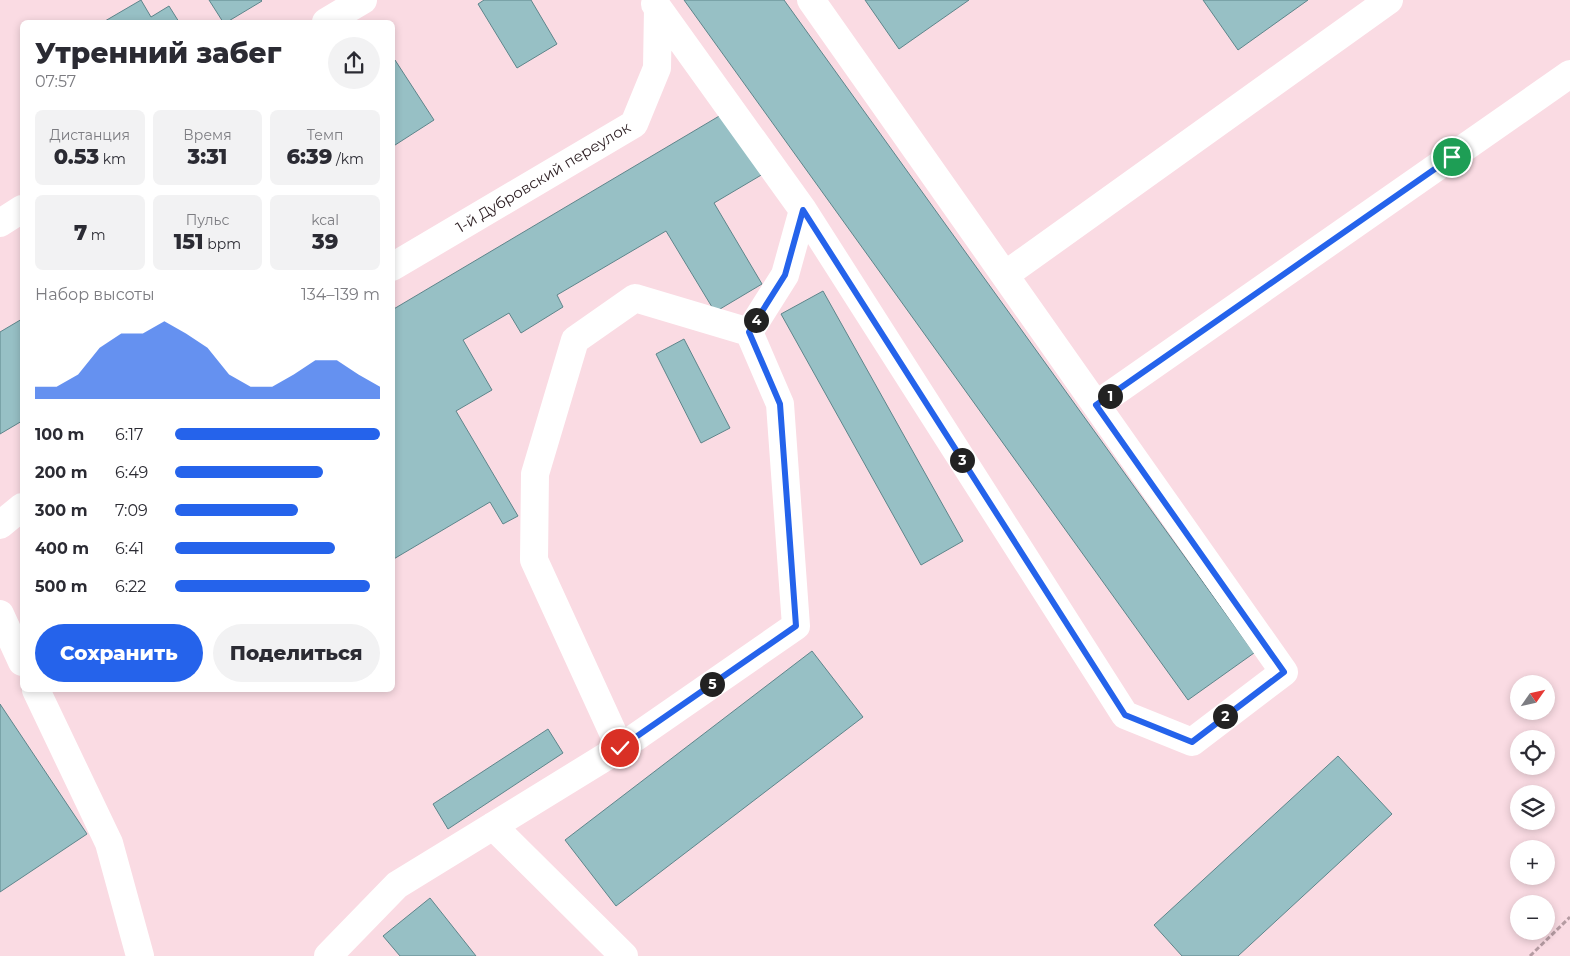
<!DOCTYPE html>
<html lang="ru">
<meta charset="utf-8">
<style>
:root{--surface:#fff;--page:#f2f2f3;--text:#2b2b33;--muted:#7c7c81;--accent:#2563eb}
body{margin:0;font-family:Montserrat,sans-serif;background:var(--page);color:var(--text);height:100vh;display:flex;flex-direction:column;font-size:19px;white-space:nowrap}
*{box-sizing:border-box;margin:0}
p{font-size:16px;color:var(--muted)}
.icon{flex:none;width:28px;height:28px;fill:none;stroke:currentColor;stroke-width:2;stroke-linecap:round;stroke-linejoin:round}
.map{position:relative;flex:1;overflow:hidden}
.side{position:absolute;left:20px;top:20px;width:375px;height:672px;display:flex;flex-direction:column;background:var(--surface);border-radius:8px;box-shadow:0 2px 8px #0003}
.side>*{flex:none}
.needle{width:32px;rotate:56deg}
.buttons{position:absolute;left:1510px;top:675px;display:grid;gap:10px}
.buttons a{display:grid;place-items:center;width:45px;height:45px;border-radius:50%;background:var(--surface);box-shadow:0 2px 8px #0003;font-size:25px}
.pin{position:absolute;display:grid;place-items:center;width:42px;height:42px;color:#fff;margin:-21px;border:2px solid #fff;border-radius:50%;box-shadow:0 1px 5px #0007}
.km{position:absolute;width:25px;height:25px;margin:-12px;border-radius:50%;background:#222;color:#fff;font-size:14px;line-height:25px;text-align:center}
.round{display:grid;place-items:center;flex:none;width:52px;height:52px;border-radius:26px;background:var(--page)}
.headline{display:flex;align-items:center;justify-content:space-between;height:85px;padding:0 15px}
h1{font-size:28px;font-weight:800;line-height:38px}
.metrics{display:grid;grid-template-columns:repeat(3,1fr);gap:8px;height:85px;padding:5px 15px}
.metrics div{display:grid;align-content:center;border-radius:8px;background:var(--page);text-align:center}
.metrics b{font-size:21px;font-weight:800}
.metrics small{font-size:14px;font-weight:400}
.metrics p{font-size:14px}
.chart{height:140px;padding:10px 15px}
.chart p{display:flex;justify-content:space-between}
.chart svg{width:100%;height:90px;margin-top:5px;fill:var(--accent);opacity:.7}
.cta{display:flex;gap:10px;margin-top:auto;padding:10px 15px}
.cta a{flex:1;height:58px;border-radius:30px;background:var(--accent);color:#fff;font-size:20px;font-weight:800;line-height:58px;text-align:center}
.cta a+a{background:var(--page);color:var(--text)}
ul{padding:0 15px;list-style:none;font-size:16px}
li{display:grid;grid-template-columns:80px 60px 1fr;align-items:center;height:38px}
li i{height:12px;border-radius:6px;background:var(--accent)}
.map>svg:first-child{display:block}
</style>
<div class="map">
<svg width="1570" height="956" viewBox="0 0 1570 956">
<rect width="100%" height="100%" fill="#fadbe3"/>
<path fill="#97c0c5" stroke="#5e858b" d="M141 0 151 17 169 6 179 22H106L105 21Z
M209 0H261L262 1 227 22H223Z
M484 0H531L557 44 517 68 478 4Z
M684 0H784L1254 653 1188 700Z
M865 0H969L899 49Z
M1203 0H1308L1238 50Z
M395 60 434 120 392 147V62Z
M726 112 763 174 714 203 762 284 715 312 666 231 557 295 563 307 521 333 509 313 463 340 492 390 456 411 518 516 503 524 490 502 392 560V310Z
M823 291 963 541 921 565 781 314Z
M22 319V421L0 434V332Z
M684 339 730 428 701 443 656 354Z
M812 651 863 717 616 906 565 840Z
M0 704 87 834 0 892Z
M548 729 563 753 448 829 433 804Z
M1338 756 1392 814 1238 956H1182L1154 925Z
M430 898 476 956H400L383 936Z"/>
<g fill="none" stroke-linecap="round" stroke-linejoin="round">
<path stroke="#b59ba2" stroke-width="3" stroke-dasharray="5 2.5" stroke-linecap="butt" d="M1530 956 1570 917"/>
<path stroke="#fff" stroke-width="28" d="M658 8 803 210 1125 715 1192 742 1284 672 811 0
M326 22 363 0
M0 223 22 209
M392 267 634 124 657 68 658 8 655 4
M1005 275 1389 0
M1096 405 1570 74
M0 525 22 507
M0 614 22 662
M36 690 109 843 140 956
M620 748 534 560 535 474 575 340 635 298 749 332
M493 826 624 956
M328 956 397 885 620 748 796 626 780 404 749 332 785 275 803 210"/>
</g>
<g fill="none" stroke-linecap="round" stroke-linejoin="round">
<g stroke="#fff" stroke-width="10">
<path id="route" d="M620 748 796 626 780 404 749 332 785 275 803 210 1125 715 1192 742 1284 672 1096 405 1452 157"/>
</g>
<use href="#route" stroke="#2563eb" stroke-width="6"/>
</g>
<g text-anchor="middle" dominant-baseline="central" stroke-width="5" stroke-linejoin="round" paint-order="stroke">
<g font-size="15" fill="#2d1f23" stroke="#fff">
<text transform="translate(543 177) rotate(-31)">1-й Дубровский переулок</text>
</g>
</g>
</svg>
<div class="buttons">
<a><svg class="needle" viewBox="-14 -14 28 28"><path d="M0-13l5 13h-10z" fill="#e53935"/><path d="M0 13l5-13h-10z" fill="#7c7c81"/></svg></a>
<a><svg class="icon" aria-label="locate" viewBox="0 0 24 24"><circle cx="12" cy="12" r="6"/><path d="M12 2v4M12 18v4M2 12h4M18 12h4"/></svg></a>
<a><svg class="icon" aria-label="layers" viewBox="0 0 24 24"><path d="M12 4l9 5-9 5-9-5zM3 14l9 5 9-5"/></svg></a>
<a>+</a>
<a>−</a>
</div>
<div class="pin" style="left:1452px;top:157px;background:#1e9e55"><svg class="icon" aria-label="arrive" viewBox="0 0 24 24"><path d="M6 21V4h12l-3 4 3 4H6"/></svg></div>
<div class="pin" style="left:620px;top:748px;background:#d93025"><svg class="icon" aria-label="check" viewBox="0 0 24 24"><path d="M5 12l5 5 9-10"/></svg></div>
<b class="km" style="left:1110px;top:396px">1</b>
<b class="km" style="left:1225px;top:716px">2</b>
<b class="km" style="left:962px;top:460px">3</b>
<b class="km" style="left:756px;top:320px">4</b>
<b class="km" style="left:712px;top:684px">5</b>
<section class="side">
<div class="headline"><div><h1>Утренний забег</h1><p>07:57</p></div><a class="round"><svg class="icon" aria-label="share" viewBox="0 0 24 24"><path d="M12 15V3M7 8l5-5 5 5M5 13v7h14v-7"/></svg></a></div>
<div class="metrics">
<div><p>Дистанция</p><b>0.53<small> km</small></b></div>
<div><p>Время</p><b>3:31</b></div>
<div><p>Темп</p><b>6:39<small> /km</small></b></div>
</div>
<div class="metrics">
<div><b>7<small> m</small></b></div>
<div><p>Пульс</p><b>151<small> bpm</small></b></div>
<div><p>kcal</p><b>39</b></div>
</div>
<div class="chart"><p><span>Набор высоты</span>134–139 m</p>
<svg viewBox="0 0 160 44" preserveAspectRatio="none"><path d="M0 44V38L10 38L20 32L30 19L40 12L50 12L60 6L70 12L80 19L90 32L100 38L110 38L120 32L130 25L140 25L150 32L160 38V44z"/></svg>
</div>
<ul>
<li><b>100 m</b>6:17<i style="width:100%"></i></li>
<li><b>200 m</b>6:49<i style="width:72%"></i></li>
<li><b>300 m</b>7:09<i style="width:60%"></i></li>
<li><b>400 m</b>6:41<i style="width:78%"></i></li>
<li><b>500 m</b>6:22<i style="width:95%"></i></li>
</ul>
<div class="cta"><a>Сохранить</a><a>Поделиться</a></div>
</section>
</div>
